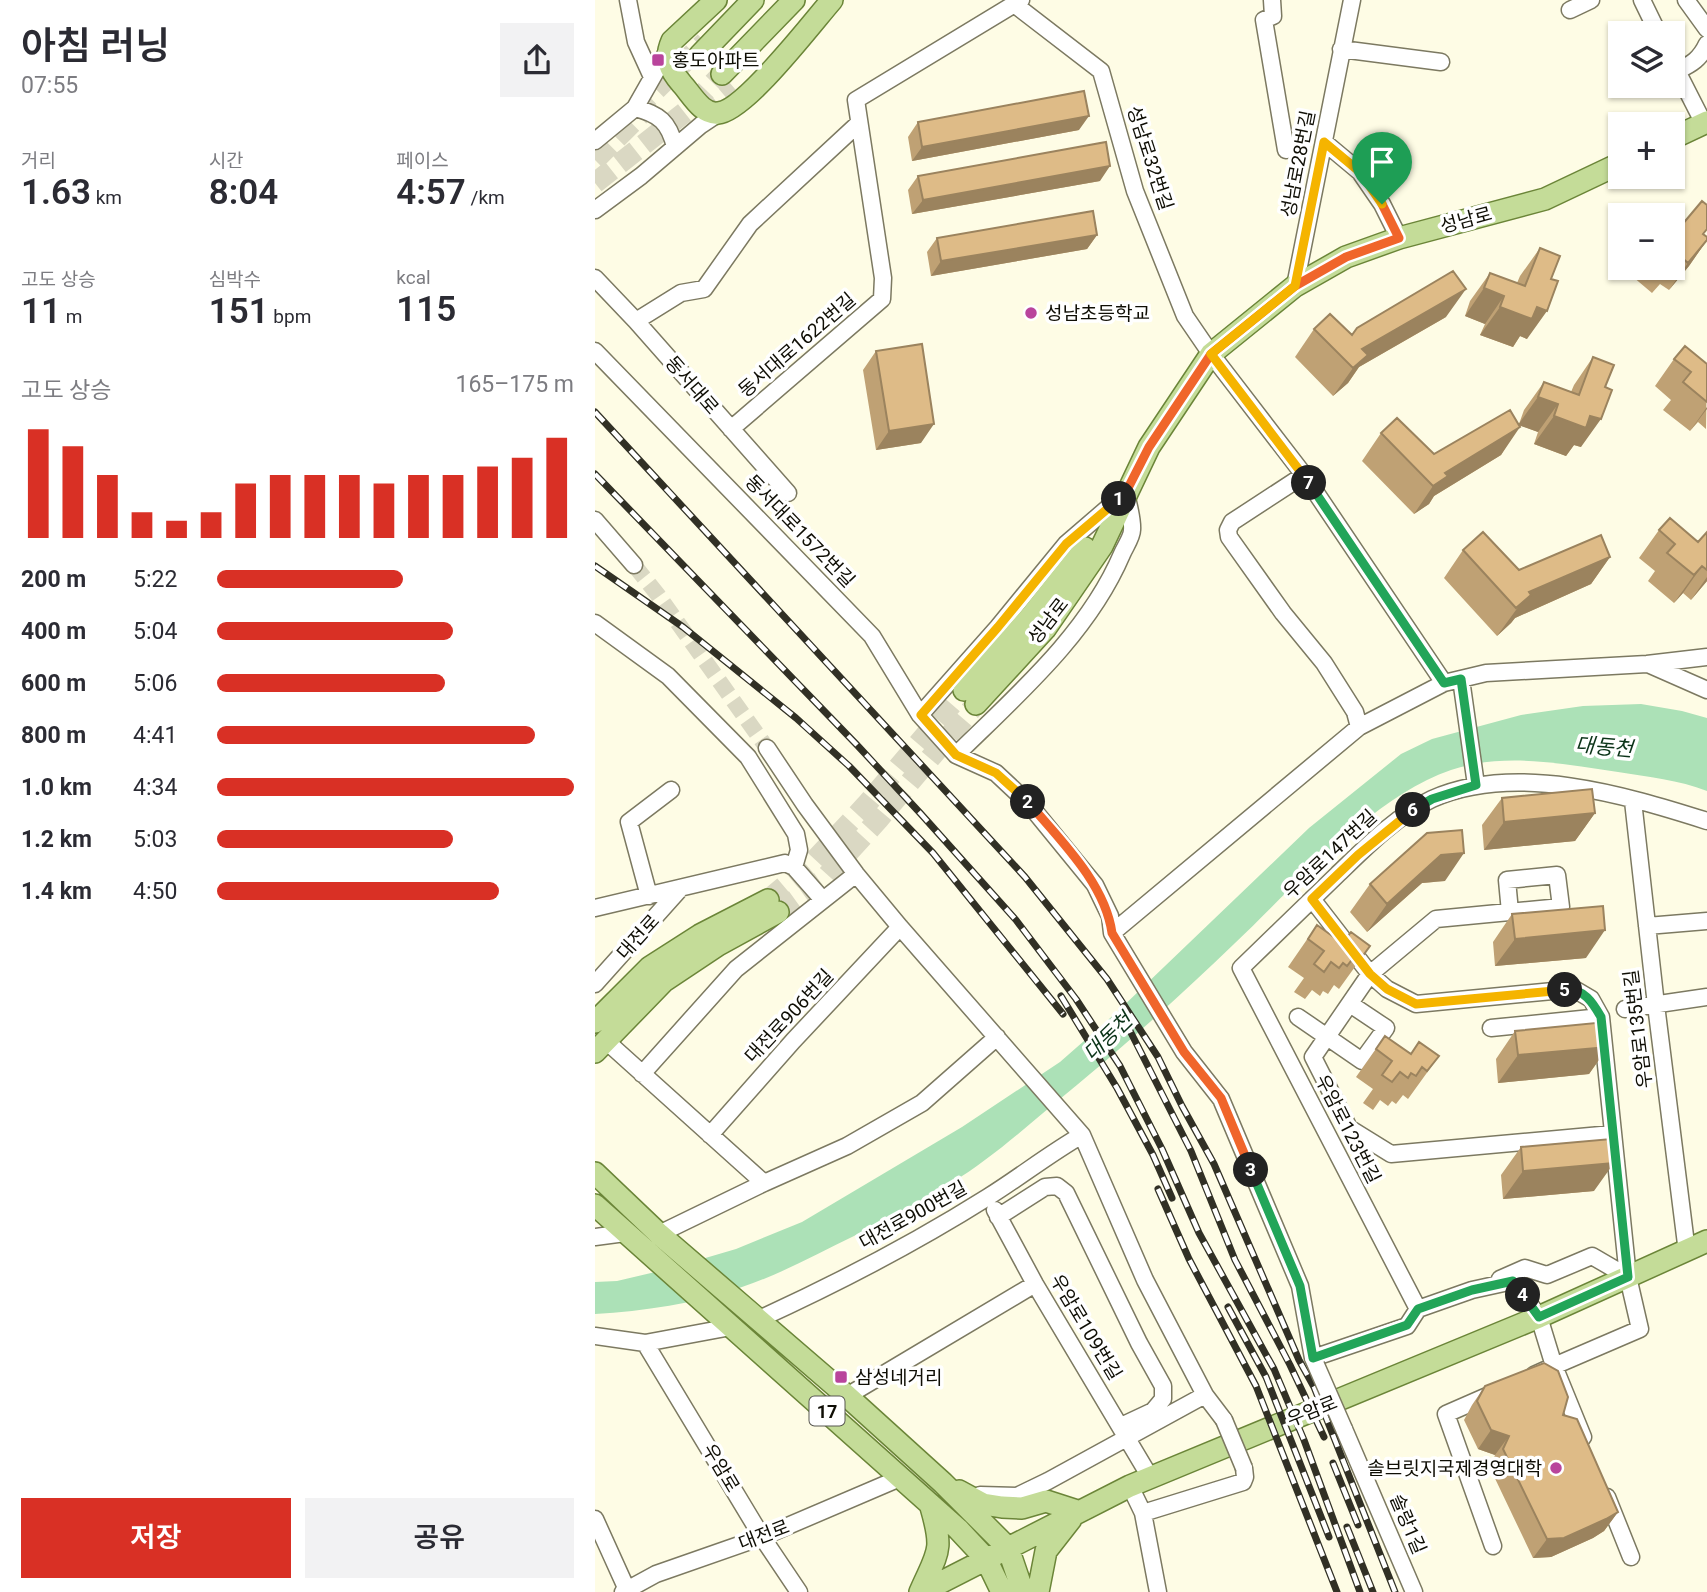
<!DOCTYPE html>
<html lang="ko">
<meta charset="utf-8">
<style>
:root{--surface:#fff;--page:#f2f2f3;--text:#2b2b33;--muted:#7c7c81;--accent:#d93025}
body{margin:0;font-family:Roboto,"Noto Sans KR",sans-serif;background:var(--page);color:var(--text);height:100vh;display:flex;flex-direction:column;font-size:26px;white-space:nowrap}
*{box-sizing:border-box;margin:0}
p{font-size:23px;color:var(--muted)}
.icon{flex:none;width:38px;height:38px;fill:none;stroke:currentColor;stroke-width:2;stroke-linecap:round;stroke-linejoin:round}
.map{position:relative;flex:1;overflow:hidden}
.panel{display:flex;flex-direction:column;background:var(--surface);width:595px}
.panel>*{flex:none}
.tools{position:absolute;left:1013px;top:21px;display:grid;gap:14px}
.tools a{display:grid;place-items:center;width:77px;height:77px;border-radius:0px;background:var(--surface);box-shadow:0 2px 5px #0004;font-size:35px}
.pin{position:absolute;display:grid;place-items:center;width:60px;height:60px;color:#fff;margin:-72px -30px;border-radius:50% 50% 50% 0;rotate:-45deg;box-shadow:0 0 7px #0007}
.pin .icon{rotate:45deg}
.km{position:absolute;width:35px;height:35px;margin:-18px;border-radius:50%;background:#222;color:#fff;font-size:19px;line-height:35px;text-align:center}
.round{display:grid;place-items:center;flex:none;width:74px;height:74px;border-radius:0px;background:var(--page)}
.headline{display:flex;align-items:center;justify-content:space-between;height:119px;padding:0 21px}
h1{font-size:38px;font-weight:600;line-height:52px}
.stats{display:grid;grid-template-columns:repeat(3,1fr);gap:10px;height:119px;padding:7px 21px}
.stats div{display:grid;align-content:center}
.stats b{font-size:35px;font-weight:600}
.stats small{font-size:19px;font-weight:400}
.stats p{font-size:19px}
.chart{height:196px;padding:14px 21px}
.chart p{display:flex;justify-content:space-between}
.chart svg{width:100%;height:126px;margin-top:7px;stroke:var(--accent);stroke-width:6}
.button{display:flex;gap:14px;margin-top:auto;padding:14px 21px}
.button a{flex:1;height:80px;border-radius:0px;background:var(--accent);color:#fff;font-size:28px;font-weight:600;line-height:80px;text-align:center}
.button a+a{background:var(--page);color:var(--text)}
ul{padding:0 21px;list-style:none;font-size:23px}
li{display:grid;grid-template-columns:112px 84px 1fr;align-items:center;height:52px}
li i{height:18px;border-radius:9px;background:var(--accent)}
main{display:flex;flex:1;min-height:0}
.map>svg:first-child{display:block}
</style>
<main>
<section class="panel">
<div class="headline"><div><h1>아침 러닝</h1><p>07:55</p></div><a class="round"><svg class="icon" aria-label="share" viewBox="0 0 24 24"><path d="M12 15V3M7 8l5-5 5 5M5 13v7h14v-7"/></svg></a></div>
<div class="stats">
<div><p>거리</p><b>1.63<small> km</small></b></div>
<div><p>시간</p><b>8:04</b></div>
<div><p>페이스</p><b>4:57<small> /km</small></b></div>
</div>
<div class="stats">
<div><p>고도 상승</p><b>11<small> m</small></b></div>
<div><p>심박수</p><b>151<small> bpm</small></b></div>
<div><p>kcal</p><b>115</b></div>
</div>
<div class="chart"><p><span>고도 상승</span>165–175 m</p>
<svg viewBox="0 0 160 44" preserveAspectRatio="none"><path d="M5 44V6M15 44V12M25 44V22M35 44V35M45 44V38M55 44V35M65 44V25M75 44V22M85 44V22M95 44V22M105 44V25M115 44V22M125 44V22M135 44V19M145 44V16M155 44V9"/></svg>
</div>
<ul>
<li><b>200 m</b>5:22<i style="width:52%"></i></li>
<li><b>400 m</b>5:04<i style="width:66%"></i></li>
<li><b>600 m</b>5:06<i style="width:64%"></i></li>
<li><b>800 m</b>4:41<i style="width:89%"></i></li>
<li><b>1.0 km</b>4:34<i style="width:100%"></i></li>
<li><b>1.2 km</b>5:03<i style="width:66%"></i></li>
<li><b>1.4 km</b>4:50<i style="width:79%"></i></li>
</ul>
<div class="button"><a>저장</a><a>공유</a></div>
</section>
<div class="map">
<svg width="1112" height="1592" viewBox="0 0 1112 1592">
<rect width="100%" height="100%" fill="#fefce5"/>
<path fill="#ace1b7" d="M1046 704 1087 711 1112 718V791C1084 780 1053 777 1023 772 968 764 910 752 856 770 777 797 699 887 639 944 580 1001 518 1056 454 1108 423 1134 391 1162 356 1183 325 1202 292 1219 259 1236 222 1254 186 1274 147 1287 100 1304 49 1311 0 1314V1282L22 1281 73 1269 141 1249 207 1222 367 1127 465 1062 522 1012 714 828 806 754 837 739 926 715 988 706Z"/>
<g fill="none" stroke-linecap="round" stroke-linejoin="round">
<path stroke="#dad8c3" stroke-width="16" stroke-dasharray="16 8" stroke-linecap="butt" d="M39 565 63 595 172 748"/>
<path stroke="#dad8c3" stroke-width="21" stroke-dasharray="21 10" stroke-linecap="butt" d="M39 111 110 42
M107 117 140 89
M0 160 54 106
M0 183 90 112 127 74
M173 900 217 863 271 805 369 690
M183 912 229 879 283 820 381 704"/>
<g stroke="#7c7961" stroke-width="19">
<path id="minor" d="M33 0 41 42 57 77
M677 0 678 16 669 20 691 150
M1047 0 1063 33
M1091 0 1112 29
M419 4 506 71 540 191 590 316 616 354 709 475 849 683
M975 10 996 0
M746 49 846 62
M1078 63 1109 124
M1082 71C1097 64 1105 59 1112 44
M40 108C64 114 74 122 80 147
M0 141 40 108 73 50
M729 142 765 172 787 204 804 238
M0 210 46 176 106 125 124 113
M0 278 41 321 193 493
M700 286 757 0
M41 321 86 293 109 289 155 224 264 123
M0 351 277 636 325 715 361 755 401 773 433 803 500 885 515 916 517 933 589 1052 626 1099 705 1286 718 1358 812 1326 823 1309 877 1290 918 1281 944 1317 959 1366 939 1375
M136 429 287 299 288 278 261 100 426 0
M709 475 637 522 633 530 634 537 688 613 729 663 760 712 764 727
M0 520 39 565
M0 623 73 676 153 757 201 834 204 850 199 867
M1053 664 1112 690
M866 679 881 785
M325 715 403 627 471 544 529 494
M172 748 210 805 261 874 305 927 487 1135 550 1280 610 1395 629 1420
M361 755C422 695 493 634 527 554 530 547 537 537 537 530 538 519 533 504 531 493
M1038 801 1061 1005 1092 1252
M54 896 34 822 76 790
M717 899 775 974 792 989 821 1004 979 989 996 999 1006 1017 1033 1277 1045 1329 959 1366 988 1437
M0 908 190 863 199 867 228 900
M915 912 912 880 962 875 966 907 841 919 775 974 718 1057 754 1128 796 1154 1017 1134
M1052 926 1112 921
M517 933 764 727 849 683 891 673 1052 664 1112 657
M0 984 85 889
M1030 1009 1112 997
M703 1017 767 1061 791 1028 755 1004
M896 1028 1006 1017
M10 1040 169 1183
M47 1074 141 969 261 874
M115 1135 198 1041 305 927
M400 1210 440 1284 555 1477
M403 1217 450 1187 462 1186 471 1193 544 1343 568 1386V1399L558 1411 526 1426
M64 1234 169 1183 252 1146 327 1103 402 1037
M0 1237 30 1233
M905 1279 930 1268 952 1275 997 1256 1033 1277
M823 1309 646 968C678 937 710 906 742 875 770 848 801 816 837 799 920 762 1030 795 1112 821
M162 1320C241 1284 320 1243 393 1197 425 1177 454 1154 487 1135
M0 1336 50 1343 136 1327
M50 1343 167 1537 204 1592
M252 1396 440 1284
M749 1429 819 1592
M535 1486 548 1513 563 1592
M385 1495 422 1496 453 1481 610 1395
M1012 1497 1036 1557
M548 1513 648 1482 650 1477 649 1468
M0 1519 33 1592
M898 1546 851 1414 899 1393
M28 1592 61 1574 167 1537 305 1478"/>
</g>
<g stroke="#6b8538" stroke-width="24">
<path id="major" d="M121 0 77 41C69 59 75 70 87 84 97 95 107 115 123 113 150 111 217 23 237 0
M105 55 158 0
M127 74 199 0
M1078 138 1112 122
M369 690 436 616 490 548
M381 704 450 629 507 546 554 447 616 354 700 286 751 257 804 238 950 199 1026 163
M0 1022 55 967 105 935 173 900
M0 1052 69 981 123 945 183 912
M0 1173 64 1234 252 1396 348 1483 413 1548 428 1592
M0 1205 363 1529 391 1559 407 1592
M364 1491 388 1504 407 1507 427 1508 451 1501 482 1511
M325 1592C343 1551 349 1552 336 1507
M327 1592 535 1486 944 1317 1112 1241
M443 1592 451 1551 476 1519"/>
</g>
<use href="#minor" stroke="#fff" stroke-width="16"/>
<use href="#major" stroke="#c4dc98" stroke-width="21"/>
<g stroke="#313025" stroke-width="7">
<path id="rail" d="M0 412 430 877 512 979 563 1057 587 1106 619 1164 704 1360 719 1387 800 1592
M0 474 262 745 326 814 421 920 481 999 525 1066 567 1149 604 1233 679 1369 709 1440 765 1592
M0 566 88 627 201 718 254 766 338 853 468 1014
M466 996 522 1088 558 1155 577 1198
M530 1021 596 1151 640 1260 695 1365 729 1437
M563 1189 594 1259 661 1386 742 1592
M633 1307 671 1377 734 1537
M738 1463 763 1525
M752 1527 778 1592"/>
</g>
<use href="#rail" stroke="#fff" stroke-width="4.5" stroke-dasharray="13" stroke-linecap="butt"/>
<g stroke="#7c7961" stroke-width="19" stroke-linecap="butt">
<path id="minor-bridge" d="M718 1358 749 1429
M629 1420 649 1468"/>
</g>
<use href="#minor-bridge" stroke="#fff" stroke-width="16"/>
</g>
<path fill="#bfa174" d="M323 122 484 130 317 161 313 137Z
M323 176 505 181 317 214 313 190Z
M1078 229 1081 232 1110 235 1112 240 1094 266 1074 290 1065 284 1057 293 1031 271 1033 268H1078Z
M502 235 492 249 336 276 332 252 342 238Z
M945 248 932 339 925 336 918 347 885 335 890 324 870 316 875 301 895 273 922 283 925 276Z
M851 317 764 367 753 383 738 396 700 357 719 329 757 335Z
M281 351 326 443 281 450 268 370Z
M998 357 986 447 979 445 971 456 939 444 943 432 924 425 906 455 839 496 834 504 819 514 767 461 786 433 839 454 924 424 929 410 949 382 976 392 979 385Z
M1079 359 1112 364 1111 429 1103 422 1095 431 1068 410 1076 400 1060 386Z
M1064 530 1103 542 1112 532V581L1096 600 1088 593 1079 603 1053 581 1060 571 1044 558Z
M868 550 924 570 1015 557 996 584 920 618 916 623 902 636 849 578Z
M907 798 1000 813 980 841 889 850 887 825Z
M850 881 827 883 772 932 755 912 775 884Z
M917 914 991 958 900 966 898 942Z
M722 925 747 943 775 946 744 989 739 985 733 994 728 991 725 996 717 990 710 999 699 992 709 978 693 967Z
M920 1031 1013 1047 994 1074 903 1083 901 1059Z
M790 1036 816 1054 844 1056 813 1099 808 1095 801 1104 797 1101 793 1106 785 1100 778 1110 768 1103 778 1089 761 1077Z
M926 1147 999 1191 908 1199 906 1175Z
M890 1386 968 1415 1023 1512 1009 1531 998 1538 956 1557 938 1558 895 1468 900 1455 883 1449 869 1420 877 1405Z"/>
<path fill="#9b835e" d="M494 116 484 130 317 161 327 147Z
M515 166 505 181 317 214 328 200Z
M502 235 492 249 336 276 346 261Z
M1112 240 1094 266 1074 290 1093 263Z
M889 288 909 296 890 324 870 316Z
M871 289 851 317 764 367 753 383 738 396 758 368 767 349Z
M905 307H942L952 311 932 339 925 336 918 347 885 335Z
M943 397 963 404 943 432 923 425Z
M1112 407V409L1095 431Z
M959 416H995L1006 419 986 447 979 445 971 456 939 444Z
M339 424 326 443 281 450 294 431Z
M925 427 906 455 839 496 834 504 819 514 838 486 850 473Z
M1015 557 996 584 920 618 916 623 902 636 934 592Z
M1107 566 1088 593 1079 603 1099 575Z
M1112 577V581L1096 600Z
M1000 813 980 841 889 850 909 822Z
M869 853 850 881 827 883 772 932 792 904 846 855Z
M1010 930 991 958 900 966 920 939Z
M1013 1047 994 1074 903 1083 923 1055Z
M1019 1163 999 1191 908 1199 928 1171Z
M896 1430 914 1436 900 1455 883 1449Z
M1023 1512 1009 1531 998 1538 956 1557 938 1558 952 1539Z"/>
<path fill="#debb87" stroke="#9b835e" stroke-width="2" d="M489 91 494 116 327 147 323 122Z
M511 142 515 166 328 200 323 176Z
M1107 201 1112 205V229L1108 234 1112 237V240L1093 263 1085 256 1078 263V229L1081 232Z
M1052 208 1061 215H1046Z
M498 211 502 235 346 261 342 238Z
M945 248 965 256 956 279 963 281 952 311 942 307 937 319 905 307 909 296 889 288 895 273 930 286Z
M858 271 871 289 767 349 773 355 758 368 719 329 735 314 757 335 762 328Z
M327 344 339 424 294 431 281 351Z
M1090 346 1112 364V402L1088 382 1096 372 1079 359Z
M998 357 1019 365 1010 387 1017 390 1006 419 995 416 991 428 959 416 963 404 943 397 949 382 984 395Z
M915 410 925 427 850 473 853 476 838 486 786 433 802 418 839 454Z
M1075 518 1103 542 1112 532V570L1107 566 1099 575 1072 553 1080 544 1064 530Z
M888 532 924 570 1006 535 1015 557 934 592 936 595 921 608 868 550Z
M997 789 1000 813 909 822 907 798Z
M867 830 869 853 846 855 792 904 775 884 832 833Z
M1008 906 1010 930 920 939 917 914Z
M722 925 747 943 756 932 775 946 764 961 759 957 752 966 748 963 744 968 736 962 729 972 719 964 729 951 713 939Z
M1011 1022 1013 1047 923 1055 920 1031Z
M790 1036 816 1054 824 1042 844 1056 832 1071 827 1067 821 1076 816 1073 813 1078 805 1072 797 1082 787 1075 797 1061 781 1049Z
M1016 1139 1019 1163 928 1171 926 1147Z
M949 1363 963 1371 973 1397 968 1415 982 1419 1023 1512 1011 1519 969 1538 952 1539 908 1449 914 1436 896 1430 882 1401 890 1386Z"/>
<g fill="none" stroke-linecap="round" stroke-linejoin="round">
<g stroke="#fff" stroke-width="14">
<path id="split-1" d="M524 499 531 492 554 447 616 354 700 286 751 257 804 238 787 204"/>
</g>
<g stroke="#fff" stroke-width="14">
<path id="split-2" d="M433 802 401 773 361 755 326 715 403 627 471 544 524 499"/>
</g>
<g stroke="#fff" stroke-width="14">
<path id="split-3" d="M433 802C465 840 510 883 517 933L589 1052 626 1098 656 1170"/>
</g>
<g stroke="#fff" stroke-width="14">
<path id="split-4" d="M656 1170 705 1286 718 1358 812 1325 823 1309 877 1290 918 1281 928 1295"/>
</g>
<g stroke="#fff" stroke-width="14">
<path id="split-5" d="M928 1295 944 1317 1033 1277 1006 1017C998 1003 989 988 970 990"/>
</g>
<g stroke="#fff" stroke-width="14">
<path id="split-6" d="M818 810 763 855 717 899 775 974 792 989 821 1004 970 990"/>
</g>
<g stroke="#fff" stroke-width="14">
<path id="split-7" d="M714 483 849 683 866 679 881 785 837 799 818 810"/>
</g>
<g stroke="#fff" stroke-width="14">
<path id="split-8" d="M714 483 616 354 700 286 729 142 765 172 787 204"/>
</g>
<use href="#split-1" stroke="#f0652b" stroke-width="9"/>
<use href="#split-2" stroke="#f5b400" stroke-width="9"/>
<use href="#split-3" stroke="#f0652b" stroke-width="9"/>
<use href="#split-4" stroke="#22a559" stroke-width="9"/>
<use href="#split-5" stroke="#22a559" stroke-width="9"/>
<use href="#split-6" stroke="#f5b400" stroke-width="9"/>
<use href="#split-7" stroke="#22a559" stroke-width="9"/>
<use href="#split-8" stroke="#f5b400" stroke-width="9"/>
</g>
<g fill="#b9449c" stroke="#fff" stroke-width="2.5">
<rect x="56" y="53" width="14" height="14" rx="3.5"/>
<circle cx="436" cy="313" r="7"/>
<rect x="239" y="1370" width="14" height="14" rx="3.5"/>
<circle cx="961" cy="1468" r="7"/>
</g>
<g text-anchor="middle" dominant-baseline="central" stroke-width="7" stroke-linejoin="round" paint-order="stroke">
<rect fill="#fff" stroke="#575650" stroke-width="2" x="214.5" y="1396.5" width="35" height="29" rx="5"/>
<g font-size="18" font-weight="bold" fill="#0f0e05">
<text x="232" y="1411">17</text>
</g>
<g font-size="19" fill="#0f0e05" stroke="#fff" text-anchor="start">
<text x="77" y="60">홍도아파트</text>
<text x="450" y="313">성남초등학교</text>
<text x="260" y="1377">삼성네거리</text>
<text x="947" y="1468" text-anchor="end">솔브릿지국제경영대학</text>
</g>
<g font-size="19" fill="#0f0e05" stroke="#fff">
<text transform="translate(555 158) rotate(72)">성남로32번길</text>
<text transform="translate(703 164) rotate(-79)">성남로28번길</text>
<text transform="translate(871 220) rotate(-15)">성남로</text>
<text transform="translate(202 345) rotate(-41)">동서대로1622번길</text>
<text transform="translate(97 385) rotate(49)">동서대로</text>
<text transform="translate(205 531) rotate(46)">동서대로1572번길</text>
<text transform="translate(453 621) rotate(-52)">성남로</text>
<text transform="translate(735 854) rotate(-43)">우암로147번길</text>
<text transform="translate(43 937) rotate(-48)">대전로</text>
<text transform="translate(194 1016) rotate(-47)">대전로906번길</text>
<text transform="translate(1043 1029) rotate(-97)">우암로135번길</text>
<text transform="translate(753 1129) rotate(63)">우암로123번길</text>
<text transform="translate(318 1215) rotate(-29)">대전로900번길</text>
<text transform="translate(491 1327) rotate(59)">우암로109번길</text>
<text transform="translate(717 1411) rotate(-22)">우암로</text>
<text transform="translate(126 1468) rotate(59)">우암로</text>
<text transform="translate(813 1524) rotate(67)">솔랑1길</text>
<text transform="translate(169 1535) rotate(-21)">대전로</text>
</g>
<g font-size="21" font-style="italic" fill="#0b3318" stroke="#fff">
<text transform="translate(1009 747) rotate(5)">대동천</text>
<text transform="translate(513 1037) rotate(-44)">대동천</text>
</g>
</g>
</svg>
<div class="tools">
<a><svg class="icon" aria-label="layers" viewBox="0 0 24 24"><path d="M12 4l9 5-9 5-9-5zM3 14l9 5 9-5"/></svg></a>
<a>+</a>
<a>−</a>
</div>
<div class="pin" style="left:787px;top:204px;background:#1e9e55"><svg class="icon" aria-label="arrive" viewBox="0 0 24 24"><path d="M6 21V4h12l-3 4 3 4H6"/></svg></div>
<b class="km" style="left:524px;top:499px">1</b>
<b class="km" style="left:433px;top:802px">2</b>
<b class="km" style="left:656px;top:1170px">3</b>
<b class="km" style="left:928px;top:1295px">4</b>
<b class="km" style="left:970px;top:990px">5</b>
<b class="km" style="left:818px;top:810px">6</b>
<b class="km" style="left:714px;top:483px">7</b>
</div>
</main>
